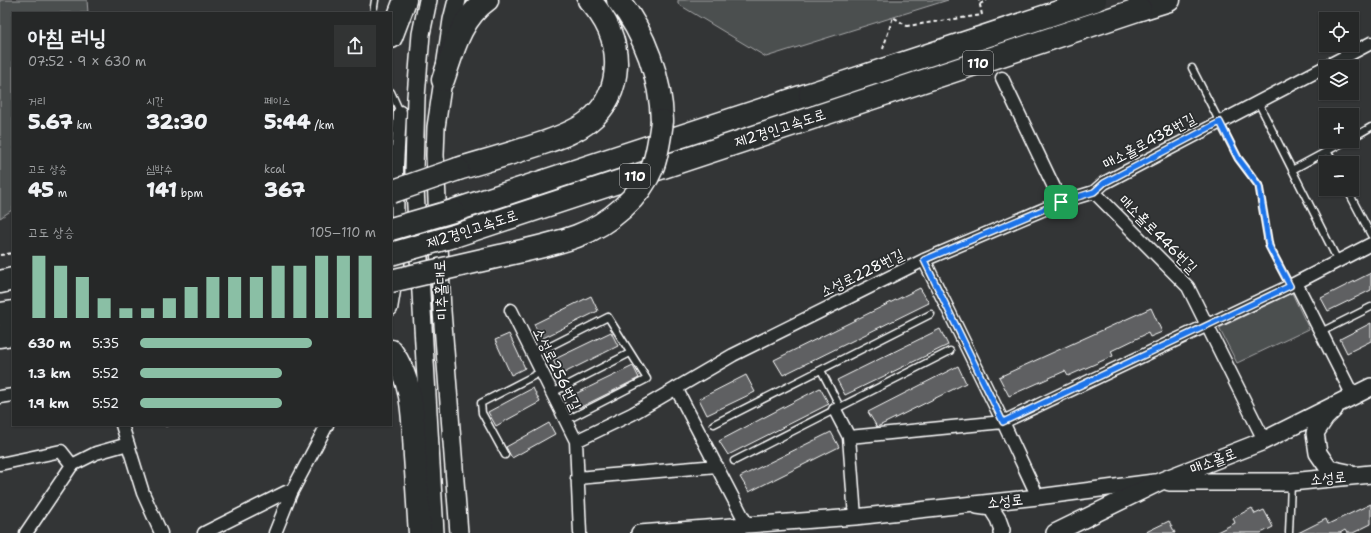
<!DOCTYPE html>
<html lang="ko">
<meta charset="utf-8">
<style>
:root{--surface:#262828;--page:#323434;--text:#f1f3f6;--muted:#a4a6a8;--line:#424445;--accent:#8abfa5}
body{margin:0;font-family:"Shantell Sans","Poor Story",sans-serif;background:var(--page);color:var(--text);height:100vh;display:flex;flex-direction:column;font-size:15px;white-space:nowrap}
*{box-sizing:border-box;margin:0}
p{font-size:13px;color:var(--muted)}
.icon{flex:none;width:22px;height:22px;fill:none;stroke:currentColor;stroke-width:2;stroke-linecap:round;stroke-linejoin:round}
.map{position:relative;flex:1;overflow:hidden}
.sheet{position:absolute;left:12px;top:12px;width:380px;height:414px;display:flex;flex-direction:column;background:var(--surface);border-radius:0px;box-shadow:0 1px 3px #0004,0 0 0 1px var(--line)}
.sheet>*{flex:none}
.tools{position:absolute;left:1319px;top:12px;display:grid;gap:8px}
.tools a{display:grid;place-items:center;width:40px;height:40px;border-radius:0px;background:var(--surface);box-shadow:0 1px 3px #0004,0 0 0 1px var(--line);font-size:20px}
.pin{position:absolute;display:grid;place-items:center;width:34px;height:34px;color:#fff;margin:-17px;border-radius:8px;box-shadow:0 2px 6px #0006}
.round{display:grid;place-items:center;flex:none;width:42px;height:42px;border-radius:0px;background:var(--page)}
.head{display:flex;align-items:center;justify-content:space-between;height:68px;padding:0 16px}
h1{font-size:22px;font-weight:800;line-height:30px}
.stats{display:grid;grid-template-columns:repeat(3,1fr);gap:6px;height:68px;padding:4px 16px}
.stats div{display:grid;align-content:center}
.stats b{font-size:20px;font-weight:800}
.stats small{font-size:11px;font-weight:400}
.stats p{font-size:11px}
.chart{height:112px;padding:8px 16px}
.chart p{display:flex;justify-content:space-between}
.chart svg{width:100%;height:72px;margin-top:4px;stroke:var(--accent);stroke-width:6}
ul{padding:0 16px;list-style:none;font-size:13px}
li{display:grid;grid-template-columns:64px 48px 1fr;align-items:center;height:30px}
li i{height:10px;border-radius:5px;background:var(--accent)}
.map>svg:first-child{display:block}
</style>
<div class="map">
<svg width="1371" height="533" viewBox="0 0 1371 533">
<rect width="100%" height="100%" fill="#333536"/>
<filter id="ink" filterUnits="userSpaceOnUse"><feTurbulence type="fractalNoise" baseFrequency=".025" numOctaves="2"/><feDisplacementMap in="SourceGraphic" scale="8" xChannelSelector="R" yChannelSelector="G"/><feConvolveMatrix kernelMatrix="1 2 1 2 8 2 1 2 1" color-interpolation-filters="sRGB"/></filter>
<g filter="url(#ink)">
<path fill="#4c4f50" stroke="#a6a7a8" d="M0 0H87L88 13H13V206L12 210 0 218Z
M678 0H948L766 57 678 4Z
M1292 293 1309 329 1237 363 1219 328Z"/>
<path fill="#5f6162" stroke="#fff" d="M1371 273V290L1328 311 1321 298Z
M920 288 929 303 783 375 774 360Z
M591 296 598 311 541 339 534 324Z
M1151 308 1162 332 1150 337 1148 333 1111 351 1113 356 1068 376 1065 371 1009 396 999 377Z
M1371 323V341L1347 353 1340 339Z
M940 329 948 345 845 395 837 380Z
M611 332 618 346 560 375 553 360Z
M509 334 525 368 511 375 495 340Z
M633 366 639 378 579 408 573 395Z
M958 366 966 383 877 427 868 412Z
M746 375 755 392 707 415 699 399Z
M533 388 540 402 496 426 488 412Z
M820 388 829 404 728 455 719 441Z
M549 423 555 434 512 458 506 447Z
M831 432 839 447 749 492 740 477Z
M1371 504V524L1353 533H1347L1345 530 1340 533H1298L1326 519 1328 524Z
M1252 508 1255 514 1264 510 1273 527 1261 533H1215L1235 523 1233 518Z
M1169 521 1175 533H1144Z"/>
<g fill="none" stroke-linecap="round" stroke-linejoin="round">
<g stroke="#fff" stroke-width="9">
<path id="service" d="M373 13 375 0
M1192 68 1238 158 1259 186 1269 246 1290 286
M391 92 400 112
M1258 102 1338 261
M1352 138 1371 127
M1327 151 1334 163
M1292 170 1346 141
M1347 189 1371 235
M1321 332 1371 307
M533 355 608 317 647 379 565 421
M821 370 840 407
M552 393 630 353
M714 424 931 314
M505 455 482 413 481 403 541 372
M734 461 950 351
M1289 533 1291 483"/>
</g>
<g stroke="#fff" stroke-width="15">
<path id="minor" d="M1002 78 1061 202
M1094 192 1104 183 1371 43
M924 260 1003 422 1038 497
M1296 283 1353 396
M391 309 398 267 397 165 400 112
M511 310 576 441 580 533
M676 388 747 525
M0 397 13 395
M835 410 849 437 855 517
M122 425 143 493 161 533
M849 437 1003 422 1290 286 1371 244
M576 441 632 414 733 355 924 260 1061 202 1094 192 1188 287 1264 440
M0 464 61 451 72 465
M577 478 717 466
M26 533 72 465 96 453 128 444
M204 533 286 492 291 493
M275 533 291 493 327 425"/>
</g>
<g stroke="#fff" stroke-width="18">
<path id="tertiary" d="M977 506 991 508 998 519 1002 530 1001 533
M639 533 855 517 1038 497 1154 482"/>
</g>
<g stroke="#fff" stroke-width="20">
<path id="secondary" d="M428 0 421 34 416 97 414 172 435 533
M457 0 452 20 436 127 435 155 442 311 459 533
M1334 409 1325 418 1315 433 1318 453 1329 469 1348 473
M1169 482H1291L1371 474
M1055 533 1159 482 1261 442 1371 387"/>
</g>
<g stroke="#fff" stroke-width="25">
<path id="motorway" d="M618 0C645 33 661 79 662 121
M1140 9 1169 0
M391 37 405 0
M443 80C453 51 460 19 487 0
M458 169C488 160 517 152 546 142 560 137 577 131 589 121 607 107 615 87 616 66 617 41 606 18 589 0
M453 211 810 94
M454 236 815 117
M0 282 13 279
M0 314 13 312
M0 336 13 334
M391 351C414 382 413 419 415 456 417 482 418 507 420 533"/>
</g>
<path stroke="#fff" stroke-width="2" stroke-dasharray="4 3" stroke-linecap="butt" d="M980 4 987 0
M883 49 893 17 907 26 982 15 979 0
M0 255 13 253
M165 426 168 425"/>
<use href="#service" stroke="#2a2d2e" stroke-width="6"/>
<use href="#minor" stroke="#2a2d2e" stroke-width="12"/>
<use href="#tertiary" stroke="#2a2d2e" stroke-width="15"/>
<use href="#secondary" stroke="#2a2d2e" stroke-width="17"/>
<use href="#motorway" stroke="#2a2d2e" stroke-width="22"/>
<g stroke="#fff" stroke-width="25" stroke-linecap="butt">
<path id="motorway-bridge" d="M810 94 1095 0
M815 117 1140 9
M391 192 458 169
M391 229 453 211
M391 254 454 236
M391 281C427 273 464 264 500 256 526 250 552 245 577 236 609 224 640 198 653 166 658 152 660 136 662 121"/>
</g>
<use href="#motorway-bridge" stroke="#2a2d2e" stroke-width="22"/>
</g>
</g>
<g fill="none" stroke-linecap="round" stroke-linejoin="round" filter="url(#ink)">
<g stroke="#fff" stroke-width="8">
<path id="route" d="M1220 122 1238 158 1259 186 1269 246 1290 286 1003 422 924 260 1061 202 1094 192 1104 183Z"/>
</g>
<use href="#route" stroke="#1a73e8" stroke-width="5"/>
</g>
<g text-anchor="middle" dominant-baseline="central" stroke-width="3.5" stroke-linejoin="round" paint-order="stroke">
<g fill="#2a2d2e" stroke="#bfc0c0" stroke-width="1">
<rect x="963" y="51" width="30" height="24" rx="3"/>
<rect x="620" y="164" width="30" height="24" rx="3"/>
</g>
<g font-size="14" font-weight="bold" fill="#fff">
<text x="978" y="63">110</text>
<text x="635" y="176">110</text>
</g>
<g font-size="15" fill="#fff" stroke="#2a2d2e">
<text transform="translate(780 128) rotate(-18)">제2경인고속도로</text>
<text transform="translate(1149 141) rotate(-28)">매소홀로438번길</text>
<text transform="translate(472 229) rotate(-18)">제2경인고속도로</text>
<text transform="translate(1158 234) rotate(45)">매소홀로446번길</text>
<text transform="translate(862 273) rotate(-26)">소성로228번길</text>
<text transform="translate(441 290) rotate(-93)">미추홀대로</text>
<text transform="translate(557 369) rotate(64)">소성로256번길</text>
<text transform="translate(1213 461) rotate(-21)">매소홀로</text>
<text transform="translate(1328 478) rotate(-5)">소성로</text>
<text transform="translate(1005 501) rotate(-6)">소성로</text>
</g>
</g>
</svg>
<div class="tools">
<a><svg class="icon" aria-label="locate" viewBox="0 0 24 24"><circle cx="12" cy="12" r="6"/><path d="M12 2v4M12 18v4M2 12h4M18 12h4"/></svg></a>
<a><svg class="icon" aria-label="layers" viewBox="0 0 24 24"><path d="M12 4l9 5-9 5-9-5zM3 14l9 5 9-5"/></svg></a>
<a>+</a>
<a>−</a>
</div>
<div class="pin" style="left:1061px;top:202px;background:#1e9e55"><svg class="icon" aria-label="arrive" viewBox="0 0 24 24"><path d="M6 21V4h12l-3 4 3 4H6"/></svg></div>
<section class="sheet">
<div class="head"><div><h1>아침 러닝</h1><p>07:52 · 9 × 630 m</p></div><a class="round"><svg class="icon" aria-label="share" viewBox="0 0 24 24"><path d="M12 15V3M7 8l5-5 5 5M5 13v7h14v-7"/></svg></a></div>
<div class="stats">
<div><p>거리</p><b>5.67<small> km</small></b></div>
<div><p>시간</p><b>32:30</b></div>
<div><p>페이스</p><b>5:44<small> /km</small></b></div>
</div>
<div class="stats">
<div><p>고도 상승</p><b>45<small> m</small></b></div>
<div><p>심박수</p><b>141<small> bpm</small></b></div>
<div><p>kcal</p><b>367</b></div>
</div>
<div class="chart"><p><span>고도 상승</span>105–110 m</p>
<svg viewBox="0 0 160 44" preserveAspectRatio="none"><path d="M5 44V6M15 44V12M25 44V19M35 44V32M45 44V38M55 44V38M65 44V32M75 44V25M85 44V19M95 44V19M105 44V19M115 44V12M125 44V12M135 44V6M145 44V6M155 44V6"/></svg>
</div>
<ul>
<li><b>630 m</b>5:35<i style="width:73%"></i></li>
<li><b>1.3 km</b>5:52<i style="width:60%"></i></li>
<li><b>1.9 km</b>5:52<i style="width:60%"></i></li>
</ul>
</section>
</div>
